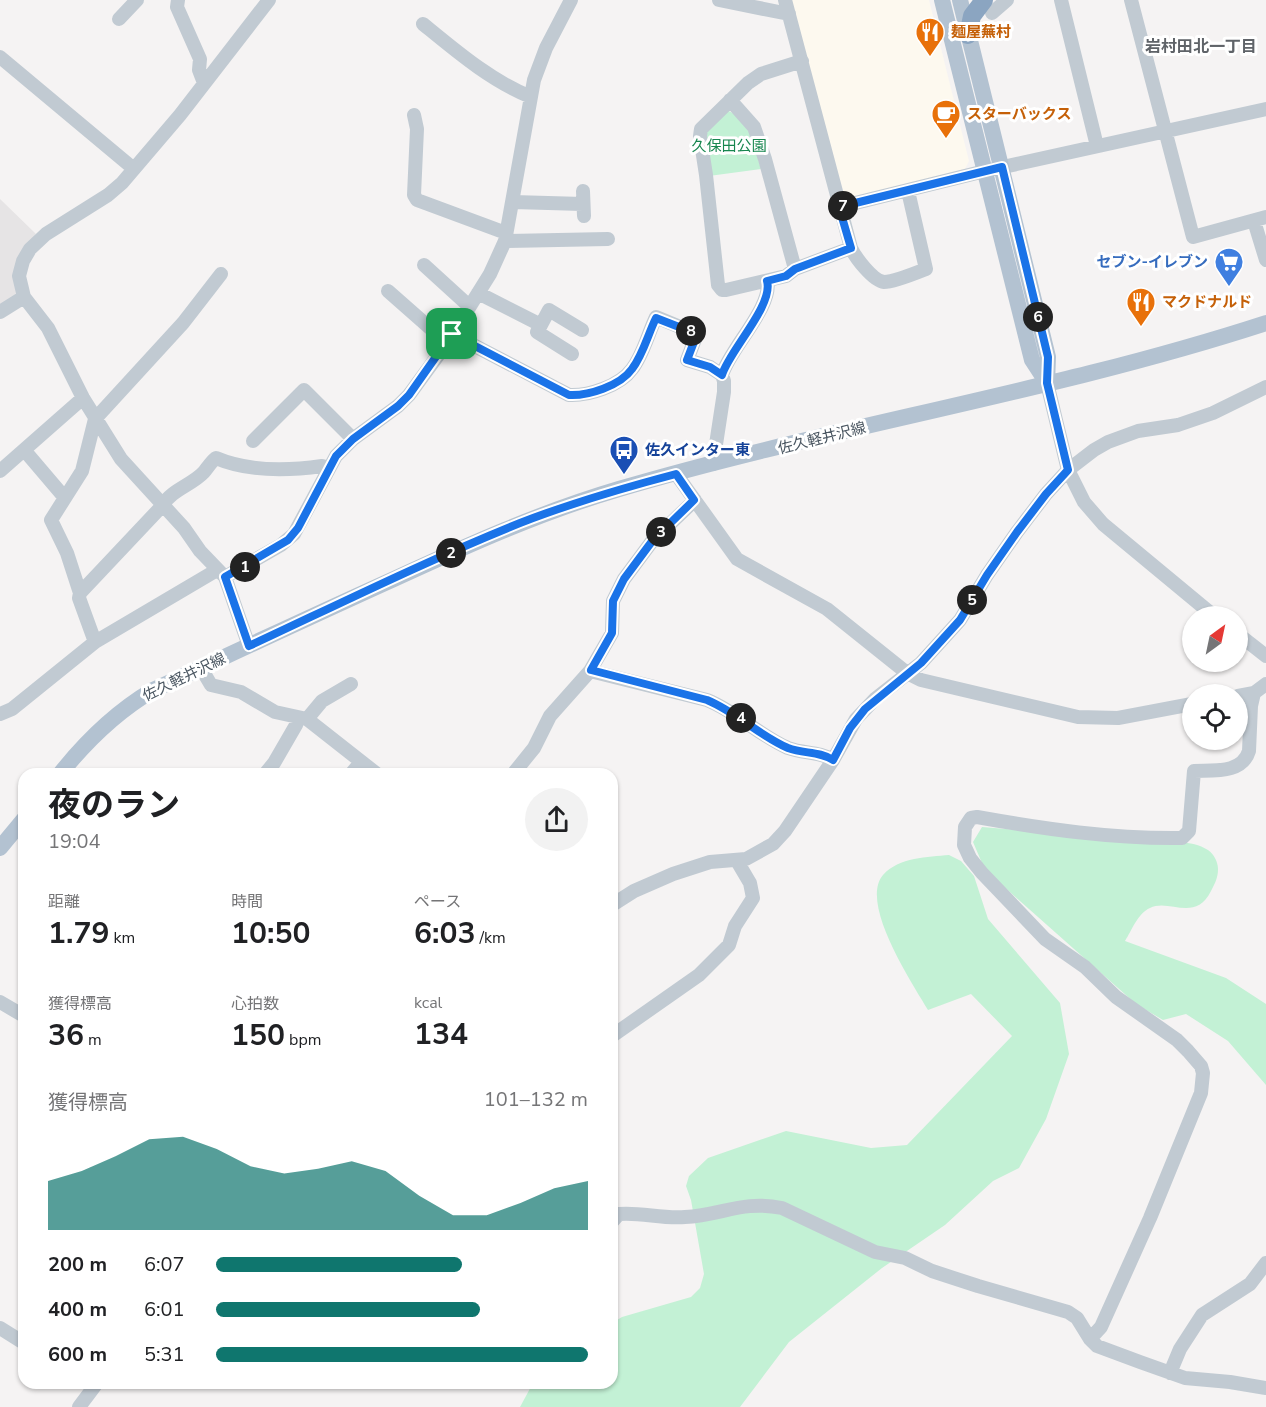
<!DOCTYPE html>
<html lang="ja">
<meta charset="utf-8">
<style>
:root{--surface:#fff;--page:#f2f2f2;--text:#202124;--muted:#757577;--accent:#0f766e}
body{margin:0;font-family:"Nunito Sans","Noto Sans JP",sans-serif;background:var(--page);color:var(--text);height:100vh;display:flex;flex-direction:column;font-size:22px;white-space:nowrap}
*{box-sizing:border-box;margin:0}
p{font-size:20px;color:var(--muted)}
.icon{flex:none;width:33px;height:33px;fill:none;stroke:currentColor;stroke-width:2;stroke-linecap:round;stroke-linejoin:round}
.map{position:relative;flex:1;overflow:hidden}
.drawer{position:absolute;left:18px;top:768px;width:600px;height:621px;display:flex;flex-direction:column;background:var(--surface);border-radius:18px;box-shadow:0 2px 4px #0004}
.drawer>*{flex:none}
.needle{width:39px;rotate:33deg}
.controls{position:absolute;left:1182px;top:606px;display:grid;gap:12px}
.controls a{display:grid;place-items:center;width:66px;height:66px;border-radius:50%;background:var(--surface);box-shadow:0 2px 4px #0004;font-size:30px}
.pin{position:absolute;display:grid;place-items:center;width:51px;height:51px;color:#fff;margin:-26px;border-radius:12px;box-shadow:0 3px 9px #0006}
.km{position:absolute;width:30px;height:30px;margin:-15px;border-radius:50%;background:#222;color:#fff;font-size:16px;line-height:30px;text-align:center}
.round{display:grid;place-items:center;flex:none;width:63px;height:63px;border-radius:32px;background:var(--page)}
.overview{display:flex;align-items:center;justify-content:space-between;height:102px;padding:0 30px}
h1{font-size:33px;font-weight:700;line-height:45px}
.metrics{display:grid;grid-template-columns:repeat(3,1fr);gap:9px;height:102px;padding:6px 30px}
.metrics div{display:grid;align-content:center}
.metrics b{font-size:30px;font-weight:700}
.metrics small{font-size:16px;font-weight:400}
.metrics p{font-size:16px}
.chart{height:168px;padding:12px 30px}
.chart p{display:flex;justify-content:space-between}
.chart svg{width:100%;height:108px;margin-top:6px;fill:var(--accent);opacity:.7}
ul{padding:0 30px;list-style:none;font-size:20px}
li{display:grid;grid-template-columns:96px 72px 1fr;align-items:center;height:45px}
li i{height:15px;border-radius:8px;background:var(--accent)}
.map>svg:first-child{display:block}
</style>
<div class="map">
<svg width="1266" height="1407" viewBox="0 0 1266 1407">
<rect width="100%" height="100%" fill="#f5f3f3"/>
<path fill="#fdf9ef" d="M790 0H929L969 161 965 169 854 198 843 191Z"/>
<path fill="#e6e4e5" d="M0 199 36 234 24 248 17 294 0 307Z"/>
<path fill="#c3f1d5" d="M726 110C750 118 755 147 761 169L709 176 703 136Z
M982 827 1172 843C1185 842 1197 843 1208 850 1214 854 1218 862 1218 869 1218 878 1215 883 1211 891 1195 923 1169 898 1150 908 1138 913 1132 930 1125 941L1226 978 1266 1004V1085L1228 1041 1186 1014 1163 1020 1136 1004 985 870 973 842Z
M949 855 961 861 974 876 988 919 1060 1003 1069 1054 1046 1119 1019 1168 993 1181 945 1225 882 1268 789 1342 740 1407H520L533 1383H612V1323L622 1317 691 1297 700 1288 704 1274 691 1200 686 1186 689 1176 708 1158 786 1131 871 1148 907 1145 1012 1036 971 994 928 1010C912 983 859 903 883 875 899 857 928 857 949 855Z"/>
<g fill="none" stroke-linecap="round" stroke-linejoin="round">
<path stroke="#c1cad2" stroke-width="14" d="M178 0 177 7 200 59 199 70 204 83
M719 0 789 14
M785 0 851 248C855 257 873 281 884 282 894 282 916 273 926 269L908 191
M1061 0 1097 146
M1131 0 1193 237 1266 217
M992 13 1007 0
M119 19 137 0
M423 24C456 51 491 81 531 97
M0 57 134 169
M802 61 761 74 748 83 701 129 700 136 706 175 718 285 722 290H726L786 276 795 269 851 248
M730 100 754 127 765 159 795 269
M414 115 417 129 414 195 417 200 506 233
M583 191 584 216
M513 202 583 204
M839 207 985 171 1266 109
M1254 221 1266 260
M505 241 608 239
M424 265 469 306
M388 291 447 343
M478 293 541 325 549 310 582 330
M24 297 48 328 83 398 121 459 184 528 200 551 225 577 249 646
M0 312 24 297 19 276 23 261 30 249 46 234 108 195 122 183 180 115 269 0
M541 325 537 332 572 354
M452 334 569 395C588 396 620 386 632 369 643 355 648 334 656 317L697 334 687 360 710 367 722 375
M1047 383 1068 470 1084 502 1103 524 1214 616
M253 441 304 390 353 439
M25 451 65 498
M713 464 724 392V381L722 375C729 350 774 305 767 281
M0 471 83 398
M676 474 737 559 827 609 907 673 921 680 1078 717 1118 718 1192 704
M225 577 281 545 294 534 336 456 353 439 398 406 409 395 447 343 490 274 505 241 534 80 546 48 571 0
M80 593 67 553 51 520 82 471 95 419 183 323 221 274
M1238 634 1266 656
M95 642 79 598 80 593 163 505C171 490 192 485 204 472 208 467 211 462 216 458 249 472 287 471 322 466L329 468
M201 668 211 685 241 692 275 712 307 719 322 701 351 684
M590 671 707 700C737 712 760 736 788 748 804 754 819 751 833 760
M1238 696 1254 693 1266 684
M0 714 12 709 95 642 217 570
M307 719 377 774
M265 774 274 763 296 725 298 718
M351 774 361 762
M513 774 534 748 550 716 590 671 612 633 613 601 624 579 653 540 695 500
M612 905 634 891 673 874 710 862 746 859 773 844 785 831 833 760 856 719 875 699 921 663 960 620 987 575 1017 532 1046 494 1068 470 1094 450 1108 442 1138 431 1178 425 1213 413 1266 387
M0 1002 24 1016
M612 1036 699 975 729 945 735 926 753 898 750 883 737 861
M612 1222 619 1214C641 1212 662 1219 685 1217 722 1215 743 1200 782 1208L875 1252 905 1258 932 1271 978 1286 1068 1312 1077 1318 1090 1339 1097 1346 1140 1362 1185 1378 1230 1382 1266 1388
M0 1328 24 1343
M1090 1339 1101 1327 1150 1218 1201 1093 1203 1073 1201 1066 1188 1051 1177 1040 1116 997 1085 967 1045 939 982 873 970 858 964 845 965 827 971 818 977 817C1044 829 1113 839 1182 838L1189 831 1194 771C1213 770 1242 774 1249 751L1251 706 1254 693
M1170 1373 1180 1349 1202 1315 1250 1284 1266 1263
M79 1407 97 1383"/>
<path stroke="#b3c2d1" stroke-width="16" d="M942 0 1032 360 1047 383
M960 0 1048 357 1047 383
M60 774C87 740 116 712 153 690 233 653 314 615 394 579 468 545 541 512 619 489 833 426 1054 392 1266 323
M0 848 24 819"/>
<path stroke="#8ba5c1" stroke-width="18" d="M968 35 972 16 984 0"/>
</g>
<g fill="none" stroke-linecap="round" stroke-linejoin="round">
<g stroke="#fff" stroke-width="12">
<path id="route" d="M1002 167 1048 357 1047 383 1068 470 1046 494 1017 532 987 575 960 620 921 663 865 709 850 728 833 760C819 751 804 754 788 748 760 736 736 712 707 700L591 670 612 633 613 601 624 579 653 540 694 500 676 474C623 488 571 503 520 523 428 560 339 604 249 646L225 577 288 540 298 528 336 456 353 439 398 406 409 395 452 334 569 395C588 396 620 386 632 369 643 355 648 334 656 318L697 334 687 360 710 367 722 375C729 351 774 305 767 281L786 276 795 269 851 248 839 207Z"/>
</g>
<use href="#route" stroke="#1a73e8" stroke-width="8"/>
</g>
<defs>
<g id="restaurant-pin" transform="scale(1.5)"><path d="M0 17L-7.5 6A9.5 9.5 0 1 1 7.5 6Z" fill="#e8710a" stroke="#fff"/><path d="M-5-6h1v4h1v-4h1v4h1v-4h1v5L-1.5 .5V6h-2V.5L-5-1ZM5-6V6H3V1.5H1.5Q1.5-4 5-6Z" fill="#fff"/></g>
<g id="cafe-pin" transform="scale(1.5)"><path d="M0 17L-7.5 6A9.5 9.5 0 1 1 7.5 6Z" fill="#e8710a" stroke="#fff"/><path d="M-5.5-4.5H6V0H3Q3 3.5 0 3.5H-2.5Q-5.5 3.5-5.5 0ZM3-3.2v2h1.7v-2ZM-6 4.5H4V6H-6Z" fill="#fff"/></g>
<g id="supermarket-pin" transform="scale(1.5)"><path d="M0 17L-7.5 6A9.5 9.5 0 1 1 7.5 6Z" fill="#3f7fe0" stroke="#fff"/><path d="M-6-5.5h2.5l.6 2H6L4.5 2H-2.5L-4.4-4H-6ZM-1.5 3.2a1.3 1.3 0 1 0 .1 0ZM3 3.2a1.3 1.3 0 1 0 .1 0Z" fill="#fff"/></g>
<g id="bus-pin" transform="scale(1.5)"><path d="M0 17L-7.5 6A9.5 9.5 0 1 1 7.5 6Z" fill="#1a4fb4" stroke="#fff"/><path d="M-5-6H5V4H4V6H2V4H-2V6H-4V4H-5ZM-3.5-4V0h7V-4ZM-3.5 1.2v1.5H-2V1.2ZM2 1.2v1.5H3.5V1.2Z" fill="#fff"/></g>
</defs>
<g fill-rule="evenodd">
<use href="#restaurant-pin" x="930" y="32"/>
<use href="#cafe-pin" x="946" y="114"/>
<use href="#supermarket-pin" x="1229" y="262"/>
<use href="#restaurant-pin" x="1141" y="302"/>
<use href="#bus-pin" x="624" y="450"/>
</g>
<g text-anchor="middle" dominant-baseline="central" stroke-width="6" stroke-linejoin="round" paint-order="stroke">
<g font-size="15" font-weight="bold" fill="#c56008" stroke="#fff" text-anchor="start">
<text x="951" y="32">麺屋蕪村</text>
<text x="967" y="114">スターバックス</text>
<text x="1162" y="302">マクドナルド</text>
</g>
<g font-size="15" fill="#17864f" stroke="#fff">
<text x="729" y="146">久保田公園</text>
</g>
<g font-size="15" font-weight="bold" fill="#366cbe" stroke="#fff" text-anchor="end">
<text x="1208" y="262">セブン-イレブン</text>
</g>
<g font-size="15" fill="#4a5661" stroke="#fff">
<text transform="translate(822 438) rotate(-14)">佐久軽井沢線</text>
<text transform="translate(184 677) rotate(-26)">佐久軽井沢線</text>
</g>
<g font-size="15" font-weight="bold" fill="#164399" stroke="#fff" text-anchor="start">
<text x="645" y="450">佐久インター東</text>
</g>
<g font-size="16" font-weight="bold" fill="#5f6368" stroke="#fff">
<text x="1201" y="47">岩村田北一丁目</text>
</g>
</g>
</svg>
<div class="controls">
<a><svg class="needle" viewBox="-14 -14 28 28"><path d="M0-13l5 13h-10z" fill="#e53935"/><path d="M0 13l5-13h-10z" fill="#757577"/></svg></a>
<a><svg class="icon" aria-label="locate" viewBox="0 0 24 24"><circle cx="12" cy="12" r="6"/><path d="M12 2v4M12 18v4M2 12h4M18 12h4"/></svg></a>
</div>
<div class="pin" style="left:452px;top:334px;background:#1e9e55"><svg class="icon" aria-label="arrive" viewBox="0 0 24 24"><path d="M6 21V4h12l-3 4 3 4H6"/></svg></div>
<b class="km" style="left:245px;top:567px">1</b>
<b class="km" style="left:451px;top:553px">2</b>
<b class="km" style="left:661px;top:532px">3</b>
<b class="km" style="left:741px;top:718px">4</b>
<b class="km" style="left:972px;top:600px">5</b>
<b class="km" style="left:1038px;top:317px">6</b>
<b class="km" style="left:843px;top:206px">7</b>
<b class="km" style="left:691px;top:331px">8</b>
<section class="drawer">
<div class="overview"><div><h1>夜のラン</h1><p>19:04</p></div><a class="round"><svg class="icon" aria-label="share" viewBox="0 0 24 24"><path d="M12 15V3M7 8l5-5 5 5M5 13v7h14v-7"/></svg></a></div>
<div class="metrics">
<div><p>距離</p><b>1.79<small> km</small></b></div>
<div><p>時間</p><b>10:50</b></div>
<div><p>ペース</p><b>6:03<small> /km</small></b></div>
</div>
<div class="metrics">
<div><p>獲得標高</p><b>36<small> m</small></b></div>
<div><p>心拍数</p><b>150<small> bpm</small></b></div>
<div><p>kcal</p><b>134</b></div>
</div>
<div class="chart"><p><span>獲得標高</span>101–132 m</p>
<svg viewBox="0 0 160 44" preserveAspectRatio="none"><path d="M0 44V24L10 20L20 14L30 7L40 6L50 11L60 18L70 21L80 19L90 16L100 20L110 30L120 38L130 38L140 33L150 27L160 24V44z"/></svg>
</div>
<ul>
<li><b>200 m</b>6:07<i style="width:66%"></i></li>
<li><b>400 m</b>6:01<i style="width:71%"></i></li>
<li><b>600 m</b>5:31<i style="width:100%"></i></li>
</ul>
</section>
</div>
